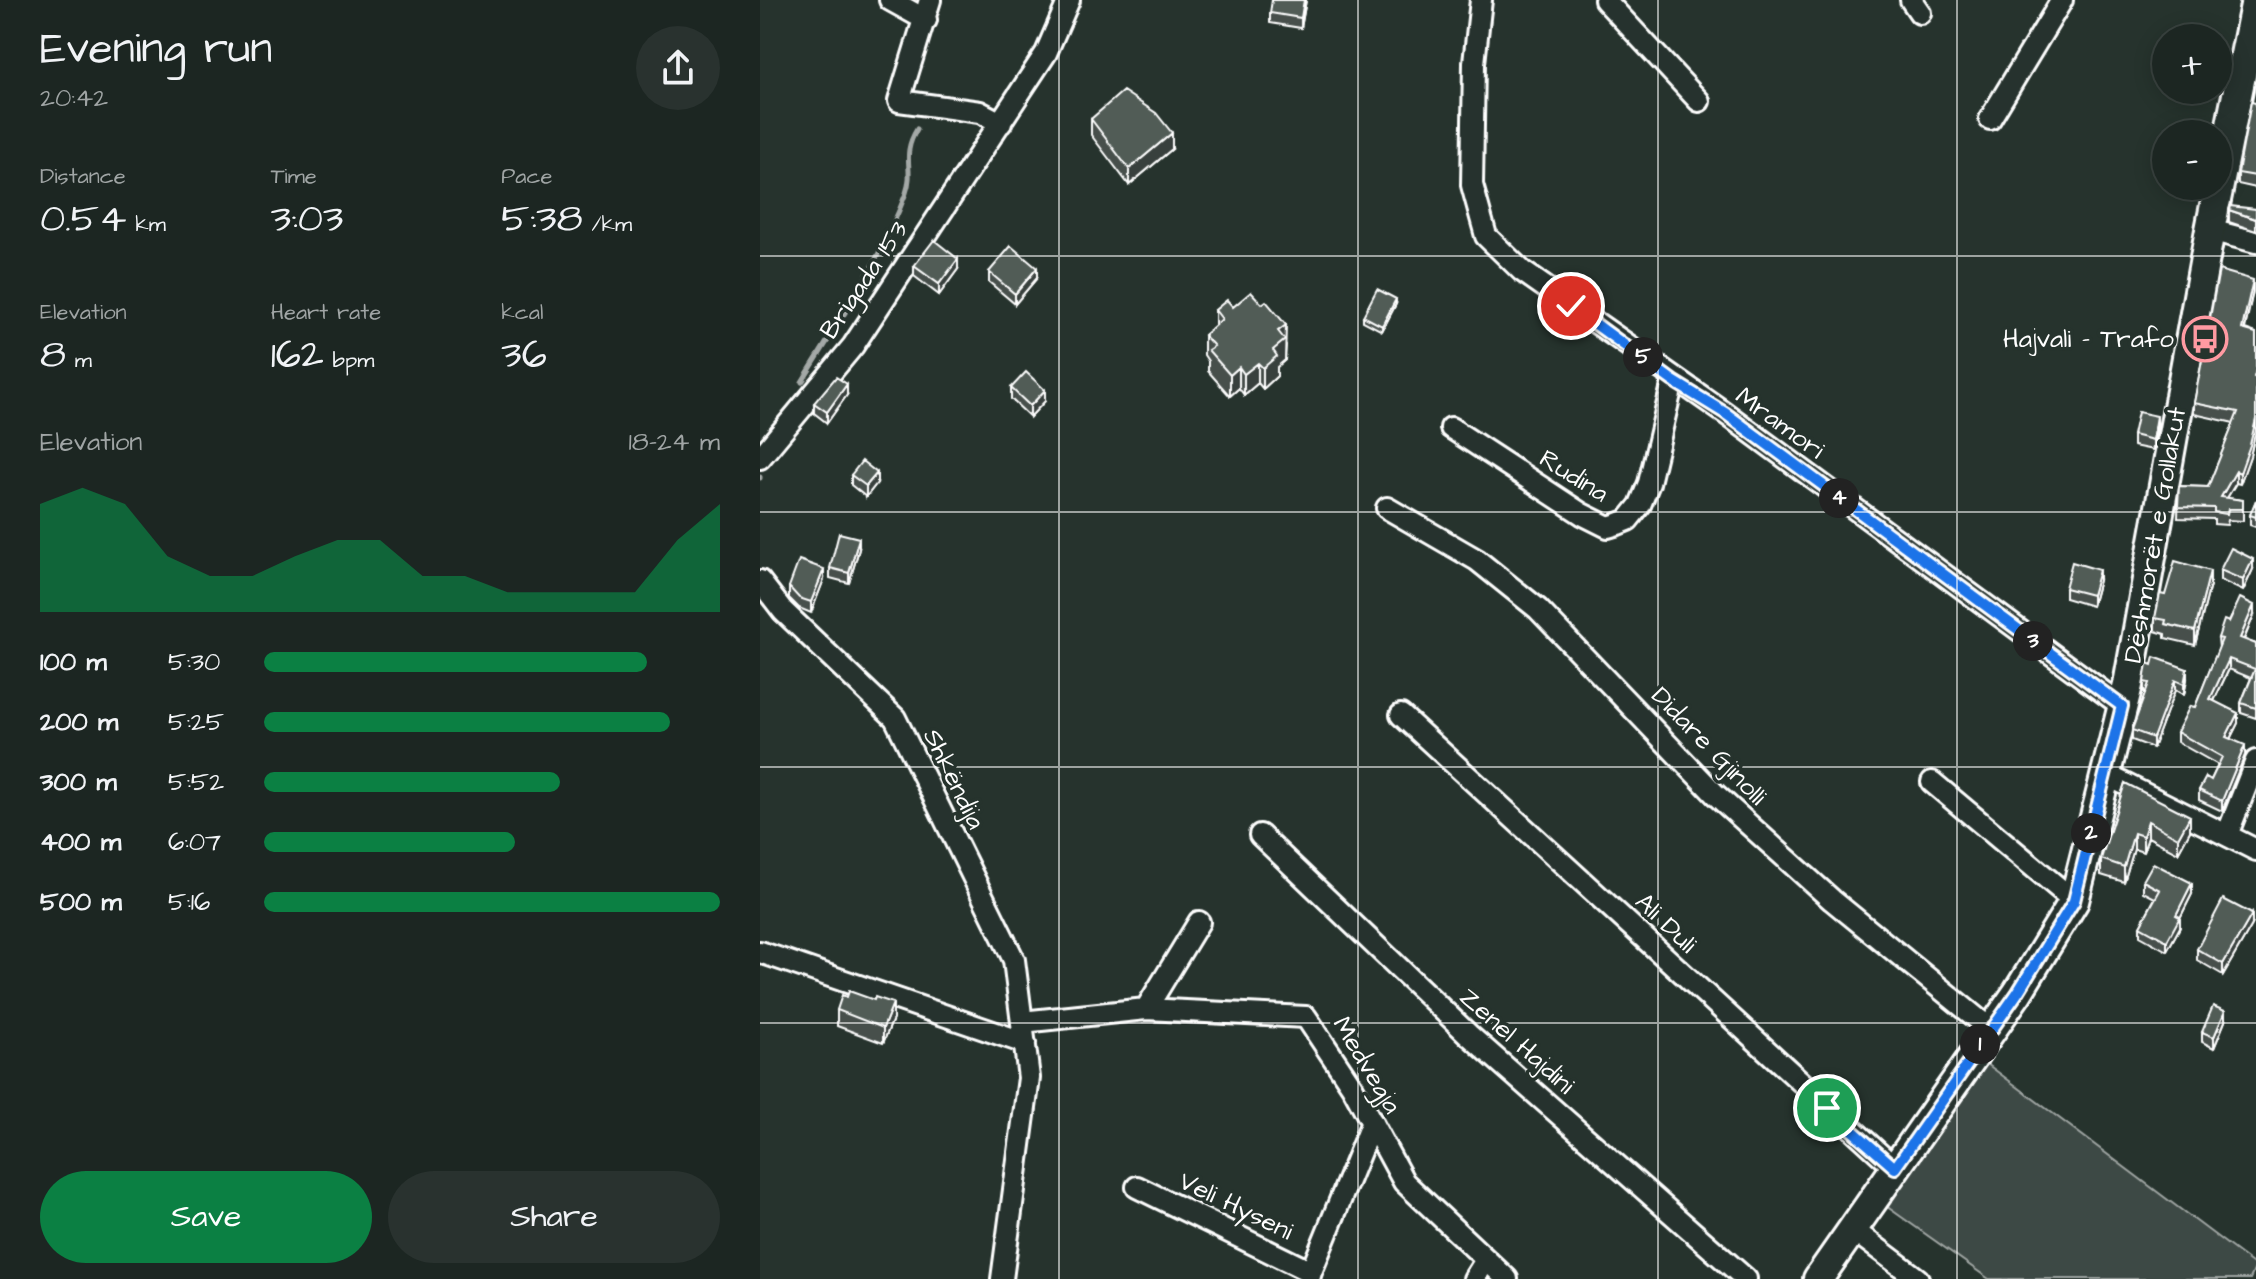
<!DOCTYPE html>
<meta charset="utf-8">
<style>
:root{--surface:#1c2622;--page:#29322f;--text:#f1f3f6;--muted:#a0a5a5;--line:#3a4340;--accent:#0b8043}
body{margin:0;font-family:"Architects Daughter",sans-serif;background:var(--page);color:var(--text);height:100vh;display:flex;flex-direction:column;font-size:30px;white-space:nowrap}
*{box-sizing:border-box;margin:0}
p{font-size:26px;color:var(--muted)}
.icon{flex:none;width:44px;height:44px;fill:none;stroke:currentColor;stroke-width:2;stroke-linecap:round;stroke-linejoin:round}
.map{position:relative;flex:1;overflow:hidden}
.sheet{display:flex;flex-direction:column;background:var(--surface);width:760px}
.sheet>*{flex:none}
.buttons{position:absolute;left:1392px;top:24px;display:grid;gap:16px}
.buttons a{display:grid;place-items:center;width:80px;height:80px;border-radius:50%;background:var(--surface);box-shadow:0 4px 20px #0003,0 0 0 2px var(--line);font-size:40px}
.pin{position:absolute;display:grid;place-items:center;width:68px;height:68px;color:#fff;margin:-34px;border:4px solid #fff;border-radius:50%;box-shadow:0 2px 8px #0007}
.km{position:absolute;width:40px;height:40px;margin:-20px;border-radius:50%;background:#222;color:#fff;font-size:22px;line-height:40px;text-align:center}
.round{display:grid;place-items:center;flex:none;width:84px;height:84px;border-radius:42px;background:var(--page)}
.headline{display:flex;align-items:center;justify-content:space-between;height:136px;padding:0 40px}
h1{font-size:44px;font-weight:600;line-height:60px}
.stats{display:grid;grid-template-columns:repeat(3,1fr);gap:12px;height:136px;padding:8px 40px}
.stats div{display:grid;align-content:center}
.stats b{font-size:40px;font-weight:600}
.stats small{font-size:22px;font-weight:400}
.stats p{font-size:22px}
.chart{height:224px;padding:16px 40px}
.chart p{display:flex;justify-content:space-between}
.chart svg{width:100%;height:144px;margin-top:8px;fill:var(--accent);opacity:.7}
.cta{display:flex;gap:16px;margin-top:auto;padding:16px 40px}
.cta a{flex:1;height:92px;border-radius:48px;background:var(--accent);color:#fff;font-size:32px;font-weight:600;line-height:92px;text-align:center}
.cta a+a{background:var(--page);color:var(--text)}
ul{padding:0 40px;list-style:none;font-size:26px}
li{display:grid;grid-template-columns:128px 96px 1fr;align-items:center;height:60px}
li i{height:20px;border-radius:10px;background:var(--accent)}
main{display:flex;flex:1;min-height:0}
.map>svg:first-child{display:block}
</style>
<main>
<section class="sheet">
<div class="headline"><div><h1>Evening run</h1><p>20:42</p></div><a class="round"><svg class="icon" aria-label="share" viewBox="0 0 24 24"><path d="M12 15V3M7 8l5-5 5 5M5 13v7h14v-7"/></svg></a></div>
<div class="stats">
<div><p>Distance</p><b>0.54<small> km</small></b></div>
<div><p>Time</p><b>3:03</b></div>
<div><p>Pace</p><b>5:38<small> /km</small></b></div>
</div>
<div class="stats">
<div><p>Elevation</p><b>8<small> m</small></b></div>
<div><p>Heart rate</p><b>162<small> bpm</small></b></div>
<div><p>kcal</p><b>36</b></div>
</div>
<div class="chart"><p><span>Elevation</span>18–24 m</p>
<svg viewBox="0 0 160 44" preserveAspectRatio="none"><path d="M0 44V11L10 6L20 11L30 27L40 33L50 33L60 27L70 22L80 22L90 33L100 33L110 38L120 38L130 38L140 38L150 22L160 11V44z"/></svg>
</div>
<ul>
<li><b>100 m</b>5:30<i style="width:84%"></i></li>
<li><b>200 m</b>5:25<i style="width:89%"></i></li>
<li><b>300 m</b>5:52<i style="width:65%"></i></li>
<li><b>400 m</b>6:07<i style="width:55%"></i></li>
<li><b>500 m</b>5:16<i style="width:100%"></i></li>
</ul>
<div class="cta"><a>Save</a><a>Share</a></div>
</section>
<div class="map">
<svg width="1496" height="1279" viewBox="0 0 1496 1279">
<rect width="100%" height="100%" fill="#26332d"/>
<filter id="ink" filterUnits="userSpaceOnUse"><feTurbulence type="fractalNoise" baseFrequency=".0125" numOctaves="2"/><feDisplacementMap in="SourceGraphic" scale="16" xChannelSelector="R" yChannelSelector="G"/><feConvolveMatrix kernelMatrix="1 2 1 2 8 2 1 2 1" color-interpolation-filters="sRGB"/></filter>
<g filter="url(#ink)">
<path fill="#3e4944" stroke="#9ea4a2" stroke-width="2" d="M1227 1064 1496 1266 1490 1279H1229L1126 1206Z"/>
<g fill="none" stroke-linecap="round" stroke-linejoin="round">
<path stroke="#a4a9a7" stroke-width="5" d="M42 382C79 322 121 260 146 193 155 168 140 157 157 129
M0 478V477"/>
<g stroke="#fff" stroke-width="26">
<path id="street" d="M130 0 166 20
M170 0 139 101 220 112 241 123
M721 0 714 63 712 185 726 236 762 271 965 413 1362 706
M845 0 939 101
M1151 0 1160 13
M1230 119 1302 0
M1450 230 1496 242
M691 428 822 514 848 527 858 524 868 520 880 505 889 483 913 381
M0 458 93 346 286 53 309 0
M627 508 717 560 778 609 955 794 1072 900 1230 1029
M0 581 23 611 135 718 254 960 269 1078 242 1279
M641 715 1135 1168
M1345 774 1496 850
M1172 782 1314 901
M500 835 709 1035 986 1279
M1467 835 1496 761
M0 952 265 1043
M386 1009 439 922
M262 1022 386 1009 546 1017 592 1086 644 1182 747 1279
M377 1187 551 1272 549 1279
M1092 1229 1158 1279
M551 1272 612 1122
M714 1279 726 1260"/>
</g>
<g stroke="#fff" stroke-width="34">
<path id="secondary" d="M1058 1279 1258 992 1314 901 1368 685 1450 230 1496 0"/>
</g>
<use href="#street" stroke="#26332d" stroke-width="20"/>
<use href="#secondary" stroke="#26332d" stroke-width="28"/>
</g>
<path fill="#464f4b" stroke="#fff" stroke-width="2" d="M546 0 541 28 510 23V13Z
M1496 103V188L1478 184V173Z
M331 119 412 149 369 185 331 135Z
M1469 210 1496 219V231L1469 222Z
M154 266 198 269 179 295 154 276Z
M229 272 277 278 255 304 229 282Z
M1493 291 1485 329 1496 333V430L1490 456 1480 484 1476 483 1467 498 1483 500V521L1468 520 1467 525 1454 524V519L1418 518 1419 486 1448 487 1474 423 1434 414V403Z
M502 304 526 345 525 360 517 367V376L503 389 498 383 484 395 479 388 470 396 448 371V361L444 355V335L455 326V310L473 307Z
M636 304 622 331 603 321V316Z
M251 388 285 401 270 417 251 399Z
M87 395 67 423 54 413V403Z
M1397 427 1393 450 1373 446V435Z
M91 475 117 483 106 497 91 485Z
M1496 500V527L1490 525V515Z
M99 549 89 583 70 578V568Z
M1493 569 1483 591 1460 580V570Z
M64 579 51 613 39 608 29 598V587Z
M1339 580 1332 606 1305 598V588Z
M1450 585 1435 645 1405 638V634L1395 631V618L1405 595Z
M1494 615 1484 640 1496 644V718L1481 713V703L1491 678 1469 669 1454 701 1478 723 1470 739 1485 755 1462 811 1439 800V790L1451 780 1458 765 1417 742V732L1435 707 1459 648 1458 638 1469 622Z
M1427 679 1424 695 1415 690 1393 748 1372 740V730L1386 693 1384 692V682Z
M1365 783 1430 831 1418 853 1388 837 1383 852 1374 849 1364 882 1341 875V859Z
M1383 881 1432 894 1420 918V927L1407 951 1380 936V926L1395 898 1383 892Z
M1492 925 1463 975 1437 960V949Z
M87 997 114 1000 133 1019 123 1043 77 1026V1010Z
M1465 1021 1454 1048 1442 1042V1032Z"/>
<path fill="#39403d" stroke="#fff" stroke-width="2" d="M544 0H546L541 28V18Z
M412 133V149L369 185V169Z
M198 259V269L179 295V284Z
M277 268V278L255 304V294Z
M1493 280V291L1482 340V329Z
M636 299V304L622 331V326Z
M526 325 525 360 517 367V376L503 389V368L513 350 518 331Z
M498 363V383L484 395V374Z
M479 367V388L470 396V375Z
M87 384V395L67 423V412Z
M285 390V401L270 417V406Z
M1397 416V427L1393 450V440Z
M1496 419V430L1490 456 1480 484V473Z
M1476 471V483L1461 508V497Z
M117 473V483L106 497V486Z
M99 538V549L89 583V573Z
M1493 559V569L1483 591V580Z
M64 569V579L51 613V602Z
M1339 570V580L1332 606V595Z
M1450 571V585L1435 645V631Z
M1494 605V615L1480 648V638Z
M1469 659V669L1450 709V699Z
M1427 669V679L1424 695V684Z
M1415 680V690L1393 748V738Z
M1478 713V723L1466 747V737Z
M1485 745V755L1462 811V801Z
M1430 816V831L1418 853V838Z
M1388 821V837L1383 852V836Z
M1374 833V849L1364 882V867Z
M1432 883V894L1420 918V927L1407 951V941L1416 915Z
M1492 914V925L1463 975V964Z
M133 1003V1019L123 1043V1028Z
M1465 1011V1021L1454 1048V1037Z"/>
<path fill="#515c57" stroke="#fff" stroke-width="2" d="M512 0H544L541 18 510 13Z
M363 91 396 113 412 133 369 169 331 119Z
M1491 102 1496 103V176L1478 173Z
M1470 206 1496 209V219L1469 210Z
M174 240 198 259 179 284 154 266Z
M251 246 277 268 255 294 229 272Z
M1459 270 1493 280 1482 329 1496 333V370L1494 377 1496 378V419L1490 445 1480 473 1476 471 1461 497 1483 500V509H1468L1467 514 1454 512V508L1418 507 1419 486 1448 487 1478 412 1434 403Z
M617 289 636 299 622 326 603 316Z
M491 292 502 304 506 301 526 325 518 331 525 340 513 350 517 356 503 368 498 363 484 374 479 367 470 375 448 350 454 346 444 335 462 319 455 310 467 300 473 307Z
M266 372 285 390 270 406 251 388Z
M76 377 87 384 67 412 54 403Z
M1378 412 1397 416 1393 440 1373 435Z
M102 461 117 473 106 486 91 475Z
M1496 500V517L1490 515Z
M79 533 99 538 89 573 70 568Z
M1471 548 1493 559 1483 580 1460 570Z
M39 560 64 569 51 602 39 598 29 587Z
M1415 561 1450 571 1435 631 1405 624 1406 620 1395 618 1400 594 1405 595Z
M1312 562 1339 570 1332 595 1305 588Z
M1480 598 1494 605 1480 638 1496 644V708L1481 703 1495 669 1469 659 1450 699 1478 713 1466 737 1485 745 1462 801 1439 790 1446 777 1451 780 1462 757 1417 732 1430 706 1435 707 1462 639 1458 638 1464 620 1469 622Z
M1394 657 1427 669 1424 684 1415 680 1393 738 1372 730 1389 683 1384 682 1387 663 1392 665Z
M1365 783 1430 816 1418 838 1388 821 1383 836 1374 833 1364 867 1341 859Z
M1393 863 1432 883 1416 915 1420 917 1407 941 1380 926 1400 890 1383 881Z
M1463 899 1492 914 1463 964 1437 949Z
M89 991 114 1000 115 997 133 1003 123 1028 77 1010 82 995 87 997Z
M1453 1006 1465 1011 1454 1037 1442 1032Z"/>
</g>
<g fill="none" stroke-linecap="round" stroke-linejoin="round" filter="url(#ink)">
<g stroke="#fff" stroke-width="16">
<path id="route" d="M811 306 913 381 965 413 1362 706 1314 901 1258 992 1135 1168 1067 1108"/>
</g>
<use href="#route" stroke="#1a73e8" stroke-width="10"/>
</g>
<path fill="none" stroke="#fff" stroke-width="2" stroke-opacity="0.55" d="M299 0V1279M598 0V1279M898 0V1279M1197 0V1279M0 256H1496M0 512H1496M0 767H1496M0 1023H1496"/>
<defs>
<g id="bus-ring" transform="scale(2.3)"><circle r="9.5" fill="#26332d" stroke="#ff9aa2" stroke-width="1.5"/><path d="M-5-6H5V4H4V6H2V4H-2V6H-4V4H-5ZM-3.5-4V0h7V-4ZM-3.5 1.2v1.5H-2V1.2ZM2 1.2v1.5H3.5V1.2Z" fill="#ff9aa2"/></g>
</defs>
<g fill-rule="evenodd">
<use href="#bus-ring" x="1445" y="339"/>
</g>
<g text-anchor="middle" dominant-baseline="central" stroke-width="7" stroke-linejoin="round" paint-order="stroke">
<g font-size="26" fill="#fff" stroke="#26332d">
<text transform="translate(104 280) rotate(-56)">Brigada 153</text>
<text transform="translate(1020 423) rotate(36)">Mramori</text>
<text transform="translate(814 476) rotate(32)">Rudina</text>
<text transform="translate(1395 535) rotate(-80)">Dëshmorët e Gollakut</text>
<text transform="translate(949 746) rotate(46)">Didare Gjinolli</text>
<text transform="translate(194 779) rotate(64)">Shkëndija</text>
<text transform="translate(906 923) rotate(44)">Ali Duli</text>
<text transform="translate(757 1041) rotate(42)">Zenel Hajdini</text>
<text transform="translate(607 1065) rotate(59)">Medvegja</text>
<text transform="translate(476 1206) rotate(26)">Veli Hyseni</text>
</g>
<g font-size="26" fill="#fff" stroke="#26332d" text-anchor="end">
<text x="1414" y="339">Hajvali - Trafo</text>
</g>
</g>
</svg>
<div class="buttons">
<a>+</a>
<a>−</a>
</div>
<div class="pin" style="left:1067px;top:1108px;background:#1e9e55"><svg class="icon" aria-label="arrive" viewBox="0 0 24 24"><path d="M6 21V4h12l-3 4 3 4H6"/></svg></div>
<div class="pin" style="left:811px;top:306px;background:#d93025"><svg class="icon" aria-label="check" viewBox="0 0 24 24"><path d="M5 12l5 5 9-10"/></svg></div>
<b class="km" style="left:1220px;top:1044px">1</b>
<b class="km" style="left:1331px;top:833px">2</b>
<b class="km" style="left:1273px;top:641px">3</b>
<b class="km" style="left:1079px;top:498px">4</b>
<b class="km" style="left:883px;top:357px">5</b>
</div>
</main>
